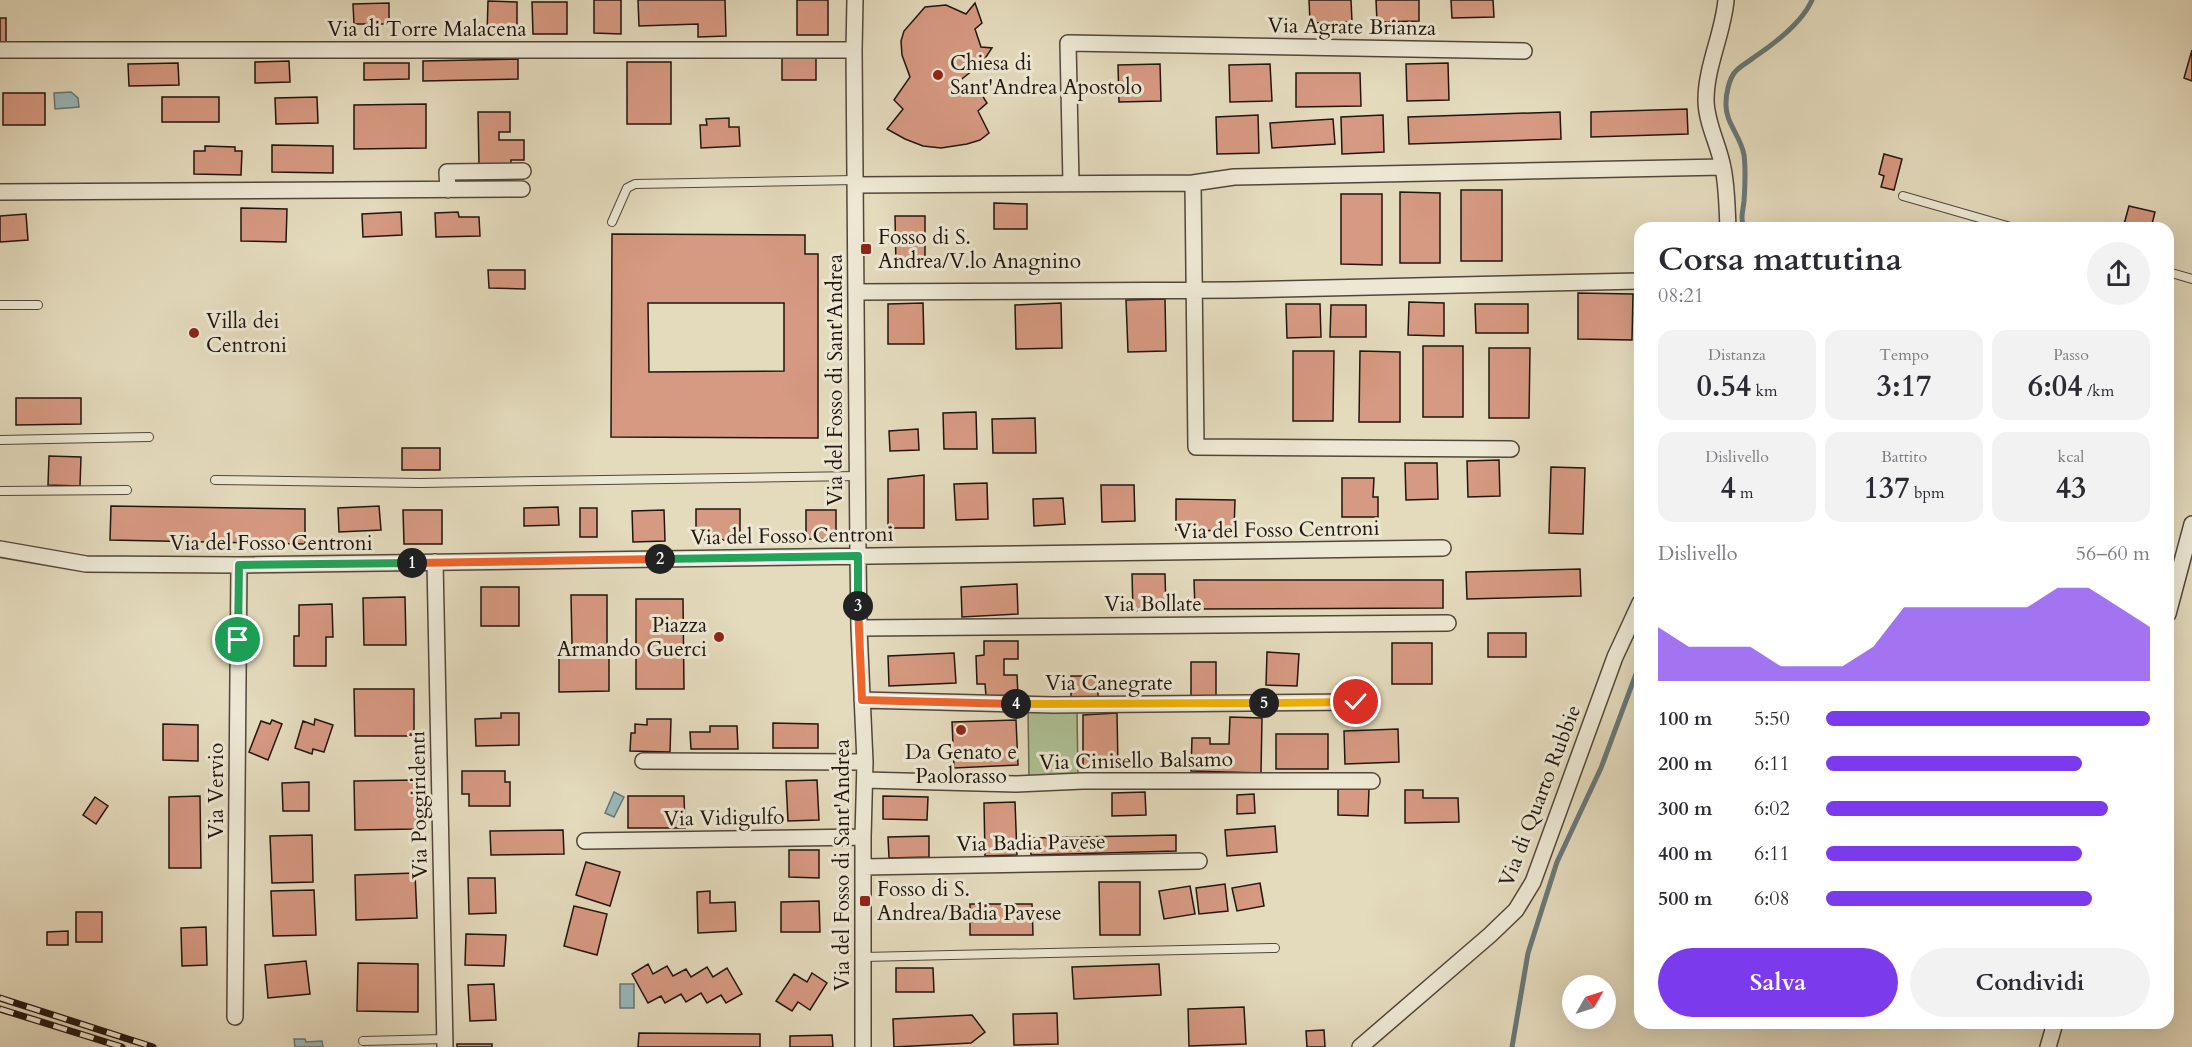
<!DOCTYPE html>
<html lang="it">
<meta charset="utf-8">
<style>
:root{--surface:#fff;--page:#f2f2f3;--text:#2b2b33;--muted:#7c7c81;--accent:#7c3aed}
body{margin:0;font-family:Cardo,serif;background:var(--page);color:var(--text);height:100vh;display:flex;flex-direction:column;font-size:22px;white-space:nowrap}
*{box-sizing:border-box;margin:0}
p{font-size:20px;color:var(--muted)}
.icon{flex:none;width:33px;height:33px;fill:none;stroke:currentColor;stroke-width:2;stroke-linecap:round;stroke-linejoin:round}
.map{position:relative;flex:1;overflow:hidden}
.sheet{position:absolute;left:1634px;top:222px;width:540px;height:807px;display:flex;flex-direction:column;background:var(--surface);border-radius:18px;box-shadow:0 6px 24px #0002}
.sheet>*{flex:none}
.needle{width:39px;rotate:51deg}
.buttons{position:absolute;left:1562px;top:975px;display:grid;gap:12px}
.buttons a{display:grid;place-items:center;width:54px;height:54px;border-radius:50%;background:var(--surface);box-shadow:0 6px 24px #0002;font-size:30px}
.pin{position:absolute;display:grid;place-items:center;width:51px;height:51px;color:#fff;margin:-26px;border:3px solid #fff;border-radius:50%;box-shadow:0 2px 6px #0007}
.km{position:absolute;width:30px;height:30px;margin:-15px;border-radius:50%;background:#222;color:#fff;font-size:16px;line-height:30px;text-align:center}
.round{display:grid;place-items:center;flex:none;width:63px;height:63px;border-radius:32px;background:var(--page)}
.summary{display:flex;align-items:center;justify-content:space-between;height:102px;padding:0 24px}
h1{font-size:33px;font-weight:600;line-height:45px}
.stats{display:grid;grid-template-columns:repeat(3,1fr);gap:9px;height:102px;padding:6px 24px}
.stats div{display:grid;align-content:center;border-radius:15px;background:var(--page);text-align:center}
.stats b{font-size:30px;font-weight:600}
.stats small{font-size:16px;font-weight:400}
.stats p{font-size:16px}
.chart{height:168px;padding:12px 24px}
.chart p{display:flex;justify-content:space-between}
.chart svg{width:100%;height:108px;margin-top:6px;fill:var(--accent);opacity:.7}
.action{display:flex;gap:12px;margin-top:auto;padding:12px 24px}
.action a{flex:1;height:69px;border-radius:36px;background:var(--accent);color:#fff;font-size:24px;font-weight:600;line-height:69px;text-align:center}
.action a+a{background:var(--page);color:var(--text)}
ul{padding:0 24px;list-style:none;font-size:20px}
li{display:grid;grid-template-columns:96px 72px 1fr;align-items:center;height:45px}
li i{height:15px;border-radius:8px;background:var(--accent)}
.map>svg:first-child{display:block}
</style>
<div class="map">
<svg width="2192" height="1047" viewBox="0 0 2192 1047">
<rect width="100%" height="100%" fill="#e4dbbd"/>
<filter id="stains"><feTurbulence type="fractalNoise" baseFrequency=".00333" numOctaves="4"/><feColorMatrix values="0 0 0 0 .2 0 0 0 0 .09 0 0 0 0 .02 0 0 0 .5 -.17"/></filter>
<radialGradient id="worn" r=".72"><stop offset=".6" stop-color="#630" stop-opacity="0"/><stop offset="1" stop-color="#630" stop-opacity=".3"/></radialGradient>
<path fill="#aec196" stroke="#686b52" stroke-width="1.5" d="M1028 711H1077L1078 776 1029 777Z"/>
<path fill="#98b9ba" stroke="#687776" stroke-width="1.5" d="M71 92 78 98 79 107 55 109 54 93Z
M614 792 624 797 614 817 605 813Z
M620 984H634V1008H620Z
M294 1039H305L306 1042 322 1041 323 1047H295Z"/>
<g fill="none" stroke-linecap="round" stroke-linejoin="round">
<path stroke="#687776" stroke-width="5" d="M1744 228C1740 217 1743 212 1744 201 1745 186 1746 170 1744 155 1741 136 1725 123 1726 103 1726 94 1729 79 1735 72 1740 66 1747 63 1753 58 1774 44 1802 23 1812 0
M1512 1047 1528 953 1557 862 1601 768 1640 663"/>
</g>
<path fill="#d69981" stroke="#21150f" stroke-width="1.5" fill-rule="evenodd" d="M594 0H621V34L594 33Z
M638 0H725L726 36 698 37V24L639 26Z
M797 0H828V35H797Z
M1309 0H1351L1352 22 1310 23Z
M1376 0H1419V21L1377 22Z
M1451 0H1493L1494 17 1452 18Z
M488 1 517 2V35L487 34Z
M532 2H567V34H533Z
M389 3V24H354L353 4Z
M975 3 982 23 975 29 981 47 992 48 982 63 958 82 962 87 974 82 987 103 978 111 989 133 980 140 967 144 941 148 923 146 905 139 887 129 903 109 894 100 910 77 902 55 901 41 904 31 925 7 946 5 966 14Z
M0 18H6V47H0Z
M2192 50V81L2184 78Z
M782 55 816 56V80H782Z
M518 59V79L423 81V61Z
M289 61 290 82 255 83V62Z
M627 62H671V124H627Z
M178 63 179 85 129 86 128 64Z
M364 63H409V79L364 80Z
M1448 63 1449 100 1407 101 1406 64Z
M1160 64 1161 101 1119 102 1118 65Z
M1270 64 1272 101 1230 102 1229 65Z
M1296 73H1360L1361 106 1296 107Z
M3 93H45V125H3Z
M162 97H219V122H162Z
M317 97 318 123 276 124 275 98Z
M426 104V148L354 149V105Z
M1687 109 1688 134 1591 137V112Z
M478 112H510V132H499V140H524V160H511V165H479Z
M1560 112 1561 139 1409 144 1408 117Z
M1258 115 1259 153 1217 154 1216 117Z
M1383 115 1384 152 1342 154 1341 117Z
M729 118V127H739L740 146 701 148 700 125H707L706 119Z
M1333 119 1335 144 1272 148 1270 123Z
M272 145 333 146V173L272 172Z
M205 146 235 147V151H242L241 175 194 174V151H205Z
M1884 154 1902 159 1894 190 1881 187 1884 176 1879 174Z
M1461 190H1502V261H1461Z
M1400 192 1440 193V263H1400Z
M1341 194H1382V265L1341 264Z
M994 203 1027 204V229H994Z
M2129 206 2155 212 2151 228H2123Z
M241 208 287 209 286 242 241 241Z
M401 212 402 235 363 237 362 214Z
M458 212 459 217H479L480 236 436 237 435 213Z
M26 214 28 240 0 242V216Z
M895 216H925V267H896Z
M612 234 805 235V254H818V438L611 437ZM648 303H784V371L649 372Z
M488 270H525V289L489 288Z
M1578 293 1633 294 1632 340 1578 339Z
M1165 299 1166 351 1128 352 1126 300Z
M1409 302 1444 303V336L1408 335Z
M923 303 924 344H888V304Z
M1061 303 1062 348 1016 349 1015 305Z
M1286 304H1320L1321 337 1287 338Z
M1475 304H1528V333H1476Z
M1331 305H1366V337H1330Z
M1423 346H1463V417H1423Z
M1489 348H1530L1529 418H1489Z
M1293 351H1334L1333 421H1293Z
M1360 351 1400 352V422H1359Z
M16 398H81V424L16 425Z
M976 412 977 449H944L943 413Z
M1035 418 1036 453H993L992 419Z
M918 429 919 450 890 451 889 431Z
M402 448H440V470H402Z
M49 456 81 457 80 486 48 485Z
M1499 460 1500 496 1468 497 1467 461Z
M1405 463H1437L1438 499 1406 500Z
M1551 467 1585 468 1583 534 1549 533Z
M924 475V528H888V479Z
M1342 478H1374L1373 497H1378V517H1342Z
M987 483 988 519 956 520 954 484Z
M1101 485H1134L1135 521 1102 522Z
M1063 498 1065 524 1034 526 1033 499Z
M1176 499 1235 500 1234 531 1176 530Z
M111 506 305 509V544L110 540Z
M379 506 381 530 339 532 338 508Z
M558 507 559 525 524 526V508Z
M580 508H597V537H580Z
M696 509H740V540H705V528H696Z
M403 510H442V544H404Z
M664 510 665 541 633 542 632 511Z
M806 510H836V539H806Z
M1580 569 1581 596 1467 599 1466 572Z
M1132 574H1165L1166 610 1133 611Z
M1194 580H1443V608L1195 609Z
M1017 584 1018 614 962 617 961 587Z
M481 587H519V626H481Z
M571 595H607V645H572Z
M405 597 406 645H364L363 598Z
M636 599H683L684 689H636Z
M332 604 333 637H326V666H294V636H299V605Z
M1488 633H1526V657H1488Z
M984 641H1018V659H1004V675H1017L1018 695 986 696 985 684H977L976 656 984 655Z
M1392 643H1432V684H1392Z
M1267 652 1299 654 1297 686 1266 685Z
M954 653 956 683 889 686 888 656Z
M609 654V691L559 692V655Z
M1191 662H1216V697H1191Z
M1071 676H1098V698L1071 697Z
M354 689H414V736H355Z
M501 713H519V745L476 746 475 719 501 718Z
M1117 713 1118 768 1083 767V715Z
M1230 717 1262 718 1261 773 1191 771 1192 738H1210V744H1229Z
M315 719 333 725 324 752 313 749 312 754 295 748 303 721 314 725Z
M647 719H671L670 752 630 751 631 733H635V724L647 725Z
M272 720 282 724 268 760 249 752 261 721 270 724Z
M1016 720 1018 765 954 768 952 722Z
M773 723 818 724V748H773Z
M163 724 198 725V761L163 760Z
M710 726H737L738 749H691L690 732H710Z
M1398 729 1399 762 1345 764 1344 731Z
M1276 734H1328V769H1276Z
M462 771H505V782H510V806H469V794H462Z
M415 780 416 829 355 830 354 781Z
M817 780 819 820 788 821 786 781Z
M309 782V811H283L282 783Z
M1338 787 1369 788 1368 816 1338 815Z
M1405 790H1423V798H1458L1459 822 1405 823Z
M1145 792 1146 815 1112 816V793Z
M1254 794 1255 813 1237 814V795Z
M200 796 201 868H169V797Z
M628 796H684L685 828H628Z
M883 796 928 797 927 820 883 819Z
M95 797 108 806 96 824 83 815Z
M1015 802 1017 855 985 856 984 803Z
M1275 826 1277 852 1227 856 1225 830Z
M563 830 564 854 491 855 490 831Z
M312 835 313 882 272 883 270 836Z
M1176 835V851L1031 855 1030 838Z
M929 836V857L889 858 888 837Z
M789 850H819V878L789 877Z
M586 862 620 872 610 906 576 895Z
M415 873 417 918 356 920 355 875Z
M468 878H495L496 913 469 914Z
M1099 882H1140V935H1100Z
M1260 883 1264 906 1237 911 1232 888Z
M1225 884 1228 911 1199 914 1196 888Z
M1190 886 1195 914 1164 919 1159 891Z
M314 890 316 935 273 936 271 891Z
M710 891V903L735 902 736 931 698 933 697 892Z
M819 901 820 932H781V902Z
M970 904H1032L1033 935H970Z
M574 906 607 914 597 955 564 946Z
M76 912H102V942H76Z
M206 927 207 965 182 966 181 928Z
M68 931V945H47V932Z
M466 934 506 935 504 966 465 965Z
M306 961 310 994 268 998 265 965Z
M358 963 418 964V1012L357 1011Z
M648 964 653 974 667 966 673 976 686 969 691 977 707 967 713 977 727 968 742 994 726 1003 721 995 707 1003 701 993 686 1002 681 994 665 1003 661 996 648 1003 632 974Z
M1159 964 1161 995 1074 999 1072 967Z
M896 968H933L934 992H896Z
M812 973 827 983 810 1010 798 1002 792 1011 776 1001 794 974 807 982Z
M494 984 496 1020 470 1021 468 985Z
M1244 1007 1246 1044 1189 1046 1188 1009Z
M1057 1013 1058 1044 1014 1045 1013 1014Z
M972 1015 985 1032 971 1043 894 1047 893 1019Z
M1324 1030 1325 1047H1307L1306 1031Z
M639 1033 760 1034V1047H638Z
M832 1035 833 1047H790V1036Z
M457 1044H492V1047H457Z"/>
<g fill="none" stroke-linecap="round" stroke-linejoin="round">
<g stroke="#52463a" stroke-width="10">
<path id="service" d="M1903 196 2014 228
M612 222 627 188 635 184 855 180
M2168 272 2192 279
M0 305H38
M0 440 149 437
M215 480 420 483 857 476
M0 491 127 490
M863 957 1275 948
M363 1041 445 1039"/>
</g>
<g stroke="#52463a" stroke-width="18">
<path id="minor" d="M855 0 854 50 858 556 859 628 865 762 863 837V1047
M1726 0C1723 34 1706 66 1706 100 1706 123 1719 145 1723 168 1727 187 1727 208 1728 228
M0 50H854
M1071 183 1068 43 1524 51
M855 185 1193 183
M448 190 447 172 523 171
M0 192 522 189
M856 292 1235 290 1640 281
M1511 449 1196 447 1193 183 1234 177 1723 167
M0 549 86 564 239 565 1443 548
M435 562 445 1047
M2168 614 2192 524
M859 628 1448 623
M862 700 1053 705 1356 702
M643 761 865 762
M865 780 1016 784 1083 781H1372
M585 841 863 837
M863 867 1199 861
M235 1017 239 565
M1360 1047 1490 935 1516 910 1533 882 1615 657 1640 603
M2048 1047 2055 1023"/>
</g>
<use href="#service" stroke="#ede8d4" stroke-width="8"/>
<use href="#minor" stroke="#ede8d4" stroke-width="15"/>
<g stroke="#21150f" stroke-width="7">
<path id="rail" d="M0 998 153 1047
M0 1009 122 1047"/>
</g>
<use href="#rail" stroke="#ede8d4" stroke-width="4.5" stroke-dasharray="14" stroke-linecap="butt"/>
</g>
<g fill="none" stroke-linecap="round" stroke-linejoin="round">
<g stroke="#fff" stroke-width="12">
<path id="split-1" d="M238 640 239 565 412 563"/>
</g>
<g stroke="#fff" stroke-width="12">
<path id="split-2" d="M412 563 660 559"/>
</g>
<g stroke="#fff" stroke-width="12">
<path id="split-3" d="M660 559 858 556V606"/>
</g>
<g stroke="#fff" stroke-width="12">
<path id="split-4" d="M858 606 862 700 1016 704"/>
</g>
<g stroke="#fff" stroke-width="12">
<path id="split-5" d="M1016 704 1264 703"/>
</g>
<g stroke="#fff" stroke-width="12">
<path id="split-6" d="M1264 703 1356 702"/>
</g>
<use href="#split-1" stroke="#22a559" stroke-width="8"/>
<use href="#split-2" stroke="#f0652b" stroke-width="8"/>
<use href="#split-3" stroke="#22a559" stroke-width="8"/>
<use href="#split-4" stroke="#f0652b" stroke-width="8"/>
<use href="#split-5" stroke="#f5b400" stroke-width="8"/>
<use href="#split-6" stroke="#f5b400" stroke-width="8"/>
</g>
<g fill="#8f2418" stroke="#ede8d4" stroke-width="2">
<circle cx="938" cy="75" r="6"/>
<rect x="860" y="243" width="12" height="12" rx="3"/>
<circle cx="194" cy="333" r="6"/>
<circle cx="719" cy="637" r="6"/>
<circle cx="961" cy="730" r="6"/>
<rect x="859" y="895" width="12" height="12" rx="3"/>
</g>
<g text-anchor="middle" dominant-baseline="central" stroke-width="6" stroke-linejoin="round" paint-order="stroke">
<g font-size="21" fill="#21150f" stroke="#ede8d4">
<text transform="translate(1352 27) rotate(1)">Via Agrate Brianza</text>
<text x="427" y="29">Via di Torre Malacena</text>
<text transform="translate(835 380) rotate(-90)">Via del Fosso di Sant'Andrea</text>
<text transform="translate(1278 530) rotate(-1)">Via del Fosso Centroni</text>
<text transform="translate(792 536) rotate(-1)">Via del Fosso Centroni</text>
<text x="271" y="543">Via del Fosso Centroni</text>
<text x="1153" y="604">Via Bollate</text>
<text x="1109" y="683">Via Canegrate</text>
<text transform="translate(1136 761) rotate(-1)">Via Cinisello Balsamo</text>
<text transform="translate(216 791) rotate(-90)">Via Vervio</text>
<text transform="translate(1540 796) rotate(-69)">Via di Quarto Rubbie</text>
<text transform="translate(419 805) rotate(-91)">Via Poggiridenti</text>
<text transform="translate(724 818) rotate(-1)">Via Vidigulfo</text>
<text transform="translate(1031 843) rotate(-1)">Via Badia Pavese</text>
<text transform="translate(842 865) rotate(-90)">Via del Fosso di Sant'Andrea</text>
</g>
<g font-size="21" fill="#21150f" stroke="#ede8d4" text-anchor="start">
<text x="950" y="63">Chiesa di<tspan x="950" dy="24">Sant'Andrea Apostolo</tspan></text>
<text x="878" y="237">Fosso di S.<tspan x="878" dy="24">Andrea/V.lo Anagnino</tspan></text>
<text x="206" y="321">Villa dei<tspan x="206" dy="24">Centroni</tspan></text>
<text x="707" y="625" text-anchor="end">Piazza<tspan x="707" dy="24">Armando Guerci</tspan></text>
<text x="961" y="752" text-anchor="middle">Da Genato e<tspan x="961" dy="24">Paolorasso</tspan></text>
<text x="877" y="889">Fosso di S.<tspan x="877" dy="24">Andrea/Badia Pavese</tspan></text>
</g>
</g>
<rect width="100%" height="100%" filter="url(#stains)"/>
<rect width="100%" height="100%" fill="url(#worn)"/>
</svg>
<div class="buttons">
<a><svg class="needle" viewBox="-14 -14 28 28"><path d="M0-13l5 13h-10z" fill="#e53935"/><path d="M0 13l5-13h-10z" fill="#7c7c81"/></svg></a>
</div>
<div class="pin" style="left:238px;top:640px;background:#1e9e55"><svg class="icon" aria-label="arrive" viewBox="0 0 24 24"><path d="M6 21V4h12l-3 4 3 4H6"/></svg></div>
<div class="pin" style="left:1356px;top:702px;background:#d93025"><svg class="icon" aria-label="check" viewBox="0 0 24 24"><path d="M5 12l5 5 9-10"/></svg></div>
<b class="km" style="left:412px;top:563px">1</b>
<b class="km" style="left:660px;top:559px">2</b>
<b class="km" style="left:858px;top:606px">3</b>
<b class="km" style="left:1016px;top:704px">4</b>
<b class="km" style="left:1264px;top:703px">5</b>
<section class="sheet">
<div class="summary"><div><h1>Corsa mattutina</h1><p>08:21</p></div><a class="round"><svg class="icon" aria-label="share" viewBox="0 0 24 24"><path d="M12 15V3M7 8l5-5 5 5M5 13v7h14v-7"/></svg></a></div>
<div class="stats">
<div><p>Distanza</p><b>0.54<small> km</small></b></div>
<div><p>Tempo</p><b>3:17</b></div>
<div><p>Passo</p><b>6:04<small> /km</small></b></div>
</div>
<div class="stats">
<div><p>Dislivello</p><b>4<small> m</small></b></div>
<div><p>Battito</p><b>137<small> bpm</small></b></div>
<div><p>kcal</p><b>43</b></div>
</div>
<div class="chart"><p><span>Dislivello</span>56–60 m</p>
<svg viewBox="0 0 160 44" preserveAspectRatio="none"><path d="M0 44V22L10 30L20 30L30 30L40 38L50 38L60 38L70 30L80 14L90 14L100 14L110 14L120 14L130 6L140 6L150 14L160 22V44z"/></svg>
</div>
<ul>
<li><b>100 m</b>5:50<i style="width:100%"></i></li>
<li><b>200 m</b>6:11<i style="width:79%"></i></li>
<li><b>300 m</b>6:02<i style="width:87%"></i></li>
<li><b>400 m</b>6:11<i style="width:79%"></i></li>
<li><b>500 m</b>6:08<i style="width:82%"></i></li>
</ul>
<div class="action"><a>Salva</a><a>Condividi</a></div>
</section>
</div>
